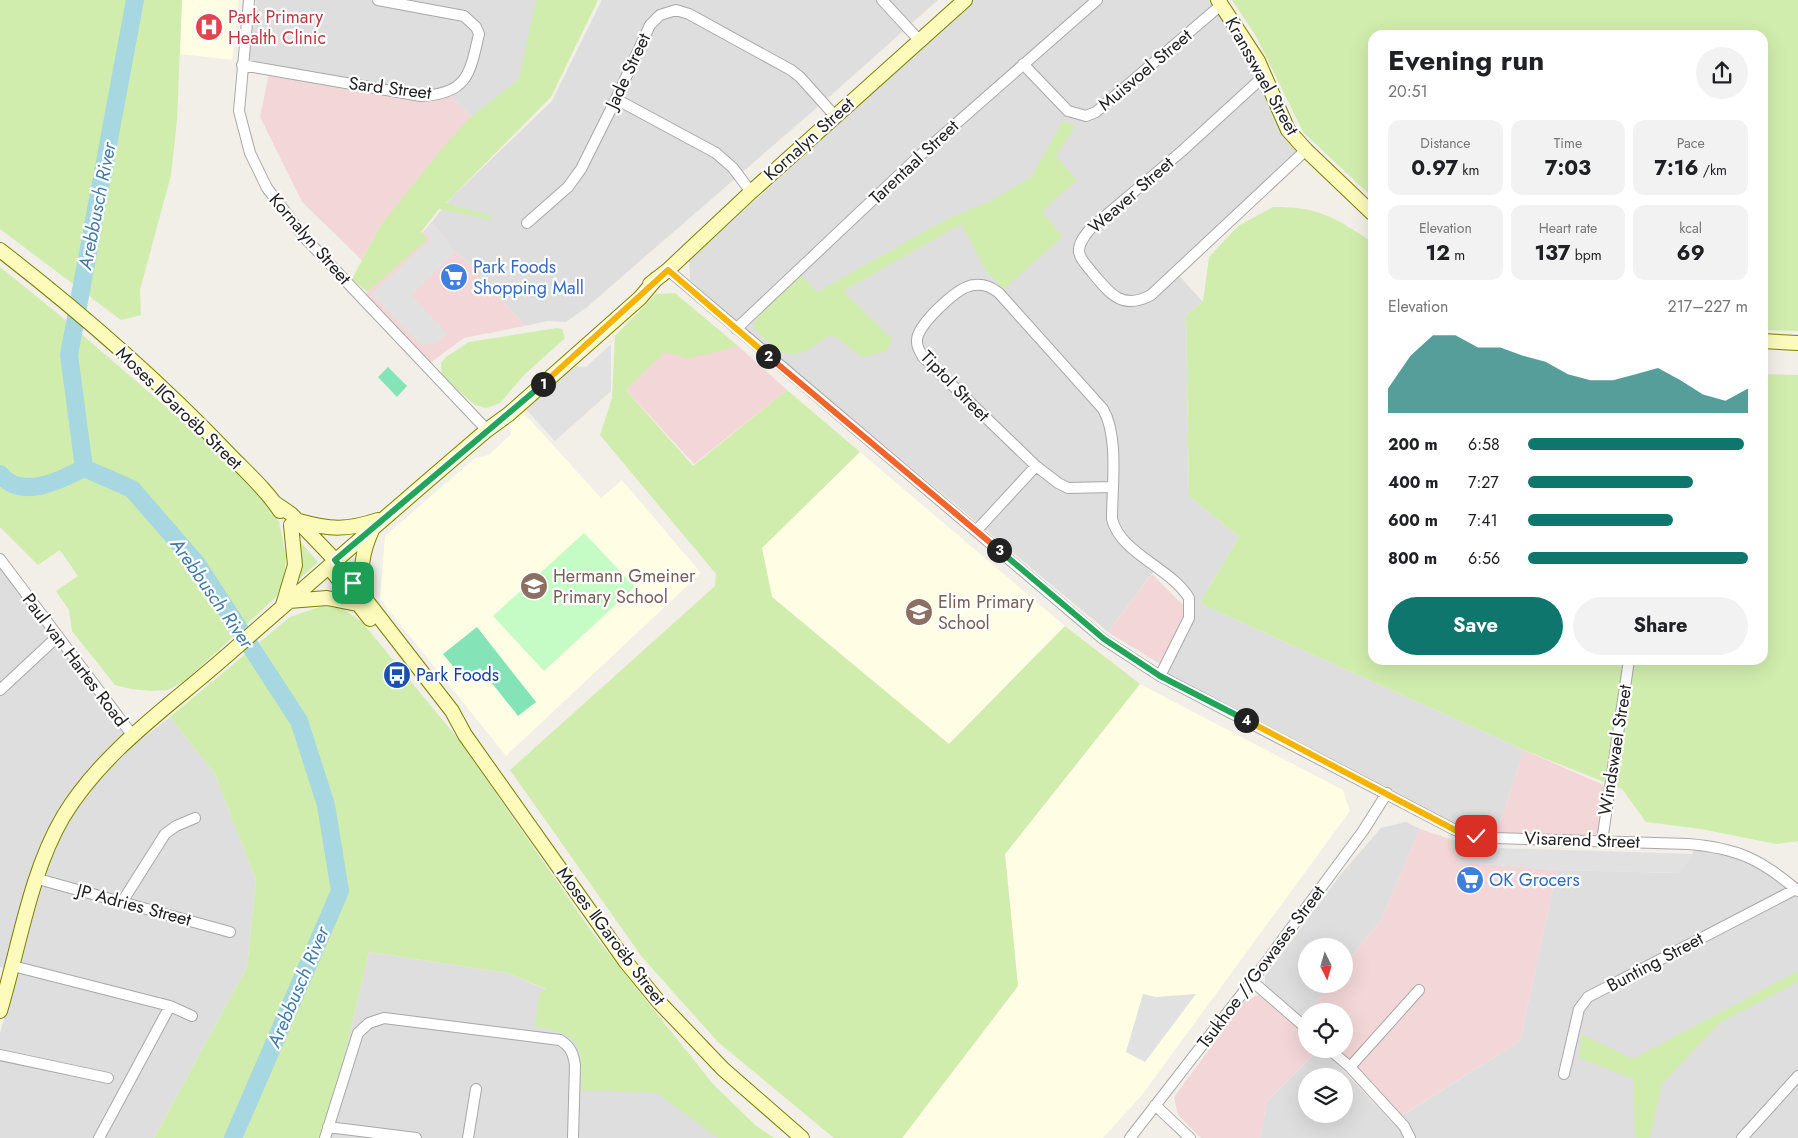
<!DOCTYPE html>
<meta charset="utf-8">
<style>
:root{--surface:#fff;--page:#f2f2f2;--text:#202124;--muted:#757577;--accent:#0f766e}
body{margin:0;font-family:Jost,sans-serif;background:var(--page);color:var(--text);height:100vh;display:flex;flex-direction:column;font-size:19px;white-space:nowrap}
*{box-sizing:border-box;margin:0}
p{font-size:16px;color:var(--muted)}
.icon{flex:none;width:28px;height:28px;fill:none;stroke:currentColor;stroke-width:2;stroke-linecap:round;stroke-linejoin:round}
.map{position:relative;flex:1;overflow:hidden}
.drawer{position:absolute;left:1368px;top:30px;width:400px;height:635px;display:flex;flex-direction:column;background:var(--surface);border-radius:15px;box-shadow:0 5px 20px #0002}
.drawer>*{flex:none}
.needle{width:32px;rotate:175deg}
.fabs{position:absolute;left:1298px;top:938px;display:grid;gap:10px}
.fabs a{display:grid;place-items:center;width:55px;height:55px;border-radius:50%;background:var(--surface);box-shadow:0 5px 20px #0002;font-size:25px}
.pin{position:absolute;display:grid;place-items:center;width:42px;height:42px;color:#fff;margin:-21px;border-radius:10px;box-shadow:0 2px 8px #0006}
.km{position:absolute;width:25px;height:25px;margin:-12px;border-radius:50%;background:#222;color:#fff;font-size:14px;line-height:25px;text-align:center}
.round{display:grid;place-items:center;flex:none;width:52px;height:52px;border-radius:26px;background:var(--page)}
.overview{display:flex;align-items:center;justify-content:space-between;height:85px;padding:0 20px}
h1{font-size:28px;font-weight:700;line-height:38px}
.figures{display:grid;grid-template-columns:repeat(3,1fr);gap:8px;height:85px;padding:5px 20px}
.figures div{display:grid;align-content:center;border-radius:12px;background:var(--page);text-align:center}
.figures b{font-size:21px;font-weight:700}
.figures small{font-size:14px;font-weight:400}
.figures p{font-size:14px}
.chart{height:140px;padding:10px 20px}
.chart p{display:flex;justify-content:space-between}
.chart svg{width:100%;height:90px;margin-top:5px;fill:var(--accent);opacity:.7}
.primary-button{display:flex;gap:10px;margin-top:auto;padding:10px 20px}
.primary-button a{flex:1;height:58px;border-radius:30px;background:var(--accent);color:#fff;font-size:20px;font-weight:700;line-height:58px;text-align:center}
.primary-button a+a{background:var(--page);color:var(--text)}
ul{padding:0 20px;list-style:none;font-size:16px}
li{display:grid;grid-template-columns:80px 60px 1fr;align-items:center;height:38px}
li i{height:12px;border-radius:6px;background:var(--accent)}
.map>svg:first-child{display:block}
</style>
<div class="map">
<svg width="1798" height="1138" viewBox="0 0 1798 1138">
<rect width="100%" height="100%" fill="#f2eee8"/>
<path fill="#dfdede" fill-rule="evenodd" d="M256 0H542L524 77 472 117 450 96 245 65Z
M602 0H938L829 97 587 307 566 322 548 321 525 326 467 261 455 252 432 222 450 199 552 101Z
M974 0H1211L1251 62 1298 150 1172 268 1203 302 1186 315 1189 496 1239 537 1202 599 1201 604 1524 750 1495 838 1476 836 1160 676 1189 618V598L1157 567 1108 632 750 333 690 280 689 261Z
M0 559 138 742 170 717 215 774 256 880 247 967 154 1138H0V1033L18 972 0 967Z
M1406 822 1420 829 1381 920 1344 965V946H1306V984H1330L1309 1011H1306V1015L1300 1023 1265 992V976L1342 873 1381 828Z
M1698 845 1734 851 1798 891V1138H1260L1267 1101 1319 1049H1323L1392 1122 1520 1041 1557 870 1679 873ZM1306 1076H1344V1114H1306Z
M369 952 508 973 547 990 721 1138H325Z"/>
<path fill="#f3d7d8" d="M269 73 421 101 450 96 472 117 380 226 362 260 302 202 260 117Z
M432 222 455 252 467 261 525 326 464 338 426 366 362 298Z
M738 346 787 390 694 464 626 390 665 351Z
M1152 574 1184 606 1183 617 1160 664 1108 632Z
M1524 750 1608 787 1602 841 1495 838Z
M1420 829 1450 839 1459 862 1557 870 1520 1041 1401 1116 1338 1049H1344V1011H1309L1330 984H1344V965L1381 920Z
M1265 992 1301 1023 1306 1015V1049H1319L1267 1101 1260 1138H1201L1178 1115 1174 1097 1245 1001Z"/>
<path fill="#fffde4" d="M182 0H239L232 60 180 54Z
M523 412 601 498 622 480 701 573 506 756 380 599 385 536 475 458 489 455 511 434 510 424Z
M860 452 1065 626 949 744 772 597 761 548Z
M1140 684 1343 790 1350 811 1142 1095 1103 1138H902L1018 986 1005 854Z"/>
<path fill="#d1edad" d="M0 0H182L177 120 171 175 140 290 141 315 121 320 0 229Z
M536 0H598L551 97 446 203 492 216 491 220 439 209 421 232 428 239 367 292 352 279 380 226 444 146 467 120 519 79Z
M1232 0H1798V331L1763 330 1762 35H1372V197L1303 132 1256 36Z
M1063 121 1075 126 1056 156 1077 180 1042 211 1062 237 1004 289 987 272 961 224 843 291 891 338V343L887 351 862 357 836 337 828 336C794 363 782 359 753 327 755 311 789 286 801 275L817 292 945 220 992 200 1031 177Z
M1273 207C1320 207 1334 217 1372 242V660H1762L1763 374 1798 375V841L1776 844 1701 829 1646 822 1622 789 1524 750 1201 604 1202 599 1239 537 1189 496 1186 315 1203 302 1209 257 1238 226Z
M0 267 57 313 209 444 268 506 279 522 286 556 284 579 276 597 186 680 168 690 151 691 131 689 115 685 72 631 69 610 56 591 78 576 60 550 38 565 0 527Z
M675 293 738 346 688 359 665 352 626 390 693 466 787 390 860 452 762 548 772 597 949 744 1065 626 1140 684 1005 854 1018 986 902 1138H834L718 1042 642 957 510 770 715 586 716 574 600 435 612 398 615 336 656 294Z
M557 328 562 329 565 338 525 374 500 403 486 408 475 405 442 376 441 363 446 357 469 342Z
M296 537 318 562 294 584Z
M322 606 343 609 362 622 459 740 594 935 713 1084 755 1125 774 1138H718L657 1093 582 1090C581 1047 583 1033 535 1027L539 993 546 989 508 973 369 952 325 1138H154L247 967 256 880 215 774 170 717 290 617Z
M1798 971V982L1721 1022 1662 1084 1650 1138H1635L1633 1079 1579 1058 1581 1034 1633 1059Z"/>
<path fill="#c5fcc5" d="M584 533 635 587 544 671 493 616Z"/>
<path fill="#84e3b7" d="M388 367 407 386 397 397 378 377Z
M477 627 536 702 518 716 480 668 464 680 443 654Z"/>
<path fill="#e1e1e1" d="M432 222 455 252 411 295 447 334 434 344 421 345 372 294 431 239 425 231Z
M611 344V391L555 441 525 408 572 366 586 367Z
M1450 839 1496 848 1694 854 1679 873 1557 870 1459 862Z
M1143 994 1156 997 1196 994 1145 1062 1126 1052Z"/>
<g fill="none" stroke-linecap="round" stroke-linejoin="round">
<path stroke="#a7d8e1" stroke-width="18" d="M135 0 69 355 84 468 132 489 197 564 299 721 326 805 340 891 233 1138
M0 474C21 501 61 480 84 468"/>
<g stroke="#a8a8a8" stroke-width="12">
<path id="street" d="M249 0 239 111 250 153 267 188 306 239 487 430
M882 0 919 40
M1023 64 1068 111 1086 116 1096 112 1221 5
M242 65 421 96C468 94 470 73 479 34L476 27 464 16 378 0
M1264 76 1182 151 1091 228C1086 234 1078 243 1079 252 1080 259 1087 266 1091 271 1109 293 1122 311 1151 295L1306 150
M616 99 716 153 733 168 751 192
M527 223 568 187 581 169 616 99 650 25 660 15 676 10 689 14 791 70 800 77 835 116
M668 270 1103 639 1160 676 1455 830 1495 838 1688 844C1737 848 1761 859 1798 891
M736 329 917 158 1097 0
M1112 487 1068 488 1058 483 1036 466 923 357C919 350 915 344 918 335 924 320 958 286 974 285 985 284 991 287 999 293L1103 409C1119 437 1112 486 1112 519 1120 553 1171 568 1189 598V618L1160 676
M976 531 1036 466
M0 559 133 736
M0 690 57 637
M1602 841 1629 660
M38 879 230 932
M122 902 165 834 176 826 195 818
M13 966 170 1006 192 1016
M1252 981 1306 1028
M1329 1049 1350 1067 1404 1126 1410 1138
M0 1055 108 1078
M1350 1067 1419 990
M1564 1074 1579 1009 1588 997 1796 889
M1155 1105 1190 1138
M328 1127 416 1138
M99 1138 170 1006
M325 1138 358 1033 369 1023 384 1018 560 1040C571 1047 573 1053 575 1065L573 1138
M468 1138 476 1089
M1130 1138 1252 981 1363 831 1387 793
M1742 1138 1798 1076"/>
</g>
<g stroke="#7c8000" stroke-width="16">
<path id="secondary" d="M1218 0 1258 61 1288 130 1306 150 1372 213
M0 250C80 312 157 379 227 452 245 471 266 489 280 511
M650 284 668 270 751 192 965 0
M1762 341 1798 343
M275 503 291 514 335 560 452 711 465 735 626 962 658 1001 723 1069 802 1138
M299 521C330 530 348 530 378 520
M332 571 370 619
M366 596C358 573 362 552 372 530
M289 601 327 598 357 604
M283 605 295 565 291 525
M0 1011C19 948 30 873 63 817 102 752 167 708 224 658 311 582 399 505 487 430L509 414 640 298 656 279"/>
</g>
<use href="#street" stroke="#fff" stroke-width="10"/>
<use href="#secondary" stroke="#fcfbbb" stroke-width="14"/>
</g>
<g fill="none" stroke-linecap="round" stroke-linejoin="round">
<g stroke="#fff" stroke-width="10">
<path id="split-1" d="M353 583 335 560 543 384"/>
</g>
<g stroke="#fff" stroke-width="10">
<path id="split-2" d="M543 384 668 270 768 356"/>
</g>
<g stroke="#fff" stroke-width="10">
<path id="split-3" d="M768 356 999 550"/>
</g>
<g stroke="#fff" stroke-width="10">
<path id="split-4" d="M999 550 1104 639 1160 676 1246 720"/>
</g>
<g stroke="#fff" stroke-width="10">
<path id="split-5" d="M1246 720 1455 830 1476 836"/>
</g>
<use href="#split-1" stroke="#22a559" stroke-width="6"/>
<use href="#split-2" stroke="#f5b400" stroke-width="6"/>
<use href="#split-3" stroke="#f0652b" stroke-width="6"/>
<use href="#split-4" stroke="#22a559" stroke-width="6"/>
<use href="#split-5" stroke="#f5b400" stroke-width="6"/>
</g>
<defs>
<g id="hospital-disc" transform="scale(1.4375)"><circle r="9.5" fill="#e0444e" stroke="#fff"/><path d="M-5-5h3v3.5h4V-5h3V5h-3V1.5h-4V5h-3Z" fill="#fff"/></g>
<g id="supermarket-disc" transform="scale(1.4375)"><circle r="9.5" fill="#3f7fe0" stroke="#fff"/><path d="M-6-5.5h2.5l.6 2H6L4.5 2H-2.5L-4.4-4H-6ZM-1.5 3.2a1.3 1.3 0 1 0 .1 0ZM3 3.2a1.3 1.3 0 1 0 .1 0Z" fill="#fff"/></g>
<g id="school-disc" transform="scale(1.4375)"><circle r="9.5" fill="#8d6e63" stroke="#fff"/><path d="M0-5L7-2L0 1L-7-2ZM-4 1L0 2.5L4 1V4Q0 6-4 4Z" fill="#fff"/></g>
<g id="bus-disc" transform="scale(1.4375)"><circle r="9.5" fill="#1a4fb4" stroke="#fff"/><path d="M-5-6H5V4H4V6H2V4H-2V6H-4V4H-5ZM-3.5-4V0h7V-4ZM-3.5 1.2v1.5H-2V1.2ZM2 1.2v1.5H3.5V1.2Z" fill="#fff"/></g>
</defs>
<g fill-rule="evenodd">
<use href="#hospital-disc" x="209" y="27"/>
<use href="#supermarket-disc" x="454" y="277"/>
<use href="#school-disc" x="534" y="586"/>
<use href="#school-disc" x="919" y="612"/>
<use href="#bus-disc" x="397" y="675"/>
<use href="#supermarket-disc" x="1470" y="880"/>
</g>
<g text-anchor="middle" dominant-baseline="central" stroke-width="4.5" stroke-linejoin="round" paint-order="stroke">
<g font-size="18" fill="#be3a42" stroke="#fff" text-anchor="start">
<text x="228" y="17">Park Primary<tspan x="228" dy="21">Health Clinic</tspan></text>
</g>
<g font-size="18" fill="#212121" stroke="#fff">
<text transform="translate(1145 70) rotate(-40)">Muisvoel Street</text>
<text transform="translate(628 71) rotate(-65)">Jade Street</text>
<text transform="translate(1262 76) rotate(61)">Kransswael Street</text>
<text transform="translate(390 88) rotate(7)">Sard Street</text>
<text transform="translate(809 139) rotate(-42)">Kornalyn Street</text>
<text transform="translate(914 162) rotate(-43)">Tarentaal Street</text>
<text transform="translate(1131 195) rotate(-41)">Weaver Street</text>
<text transform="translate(310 239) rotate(49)">Kornalyn Street</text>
<text transform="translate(955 386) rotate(46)">Tiptol Street</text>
<text transform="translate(179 408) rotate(44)">Moses ǁGaroëb Street</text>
<text transform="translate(75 660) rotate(53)">Paul van Hartes Road</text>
<text transform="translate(1615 750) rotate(-81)">Windswael Street</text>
<text transform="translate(1582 840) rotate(2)">Visarend Street</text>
<text transform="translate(134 905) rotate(15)">JP Adries Street</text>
<text transform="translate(611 936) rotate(53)">Moses ǁGaroëb Street</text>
<text transform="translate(1655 962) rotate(-28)">Bunting Street</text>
<text transform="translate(1261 967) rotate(-53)">Tsukhoe //Gowases Street</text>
</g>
<g font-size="18" fill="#366cbe" stroke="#fff" text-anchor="start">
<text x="473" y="267">Park Foods<tspan x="473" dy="21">Shopping Mall</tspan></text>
<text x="1489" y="880">OK Grocers</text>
</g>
<g font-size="18" fill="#785e54" stroke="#fff" text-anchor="start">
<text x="553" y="576">Hermann Gmeiner<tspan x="553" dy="21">Primary School</tspan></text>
<text x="938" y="602">Elim Primary<tspan x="938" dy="21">School</tspan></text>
</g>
<g font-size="18" fill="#164399" stroke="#fff" text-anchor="start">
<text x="416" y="675">Park Foods</text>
</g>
<g font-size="19" font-style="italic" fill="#427ba6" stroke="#fff">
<text transform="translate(97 206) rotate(-79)">Arebbusch River</text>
<text transform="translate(212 593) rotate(55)">Arebbusch River</text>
<text transform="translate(298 987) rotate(-67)">Arebbusch River</text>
</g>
</g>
</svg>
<div class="fabs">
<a><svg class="needle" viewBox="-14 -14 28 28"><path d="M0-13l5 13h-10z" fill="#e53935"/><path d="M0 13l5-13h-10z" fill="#757577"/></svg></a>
<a><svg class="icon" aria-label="locate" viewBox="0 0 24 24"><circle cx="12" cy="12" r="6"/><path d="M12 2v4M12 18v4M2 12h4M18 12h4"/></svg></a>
<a><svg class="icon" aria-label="layers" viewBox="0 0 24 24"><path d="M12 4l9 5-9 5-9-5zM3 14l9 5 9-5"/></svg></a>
</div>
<div class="pin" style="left:353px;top:583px;background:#1e9e55"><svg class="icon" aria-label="arrive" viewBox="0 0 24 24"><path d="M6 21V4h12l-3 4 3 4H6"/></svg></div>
<div class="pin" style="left:1476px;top:836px;background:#d93025"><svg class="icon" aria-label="check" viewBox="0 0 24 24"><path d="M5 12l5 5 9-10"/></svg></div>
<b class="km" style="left:543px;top:384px">1</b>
<b class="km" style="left:768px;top:356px">2</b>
<b class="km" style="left:999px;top:550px">3</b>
<b class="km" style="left:1246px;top:720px">4</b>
<section class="drawer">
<div class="overview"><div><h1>Evening run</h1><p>20:51</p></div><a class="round"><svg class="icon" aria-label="share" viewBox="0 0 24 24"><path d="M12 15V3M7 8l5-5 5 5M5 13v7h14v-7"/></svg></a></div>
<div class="figures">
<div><p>Distance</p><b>0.97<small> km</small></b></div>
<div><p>Time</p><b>7:03</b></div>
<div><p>Pace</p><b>7:16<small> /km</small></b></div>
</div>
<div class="figures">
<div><p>Elevation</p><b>12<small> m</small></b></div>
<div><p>Heart rate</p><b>137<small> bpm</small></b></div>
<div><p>kcal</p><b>69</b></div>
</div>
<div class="chart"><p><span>Elevation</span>217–227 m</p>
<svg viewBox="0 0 160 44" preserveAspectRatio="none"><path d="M0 44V32L10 16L20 6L30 6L40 12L50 12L60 16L70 19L80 25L90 28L100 28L110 25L120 22L130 28L140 35L150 38L160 32V44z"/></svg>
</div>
<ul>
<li><b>200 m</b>6:58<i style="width:98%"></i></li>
<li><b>400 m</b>7:27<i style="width:75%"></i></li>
<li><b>600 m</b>7:41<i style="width:66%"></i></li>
<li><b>800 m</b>6:56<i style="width:100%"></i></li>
</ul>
<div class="primary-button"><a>Save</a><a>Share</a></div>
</section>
</div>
